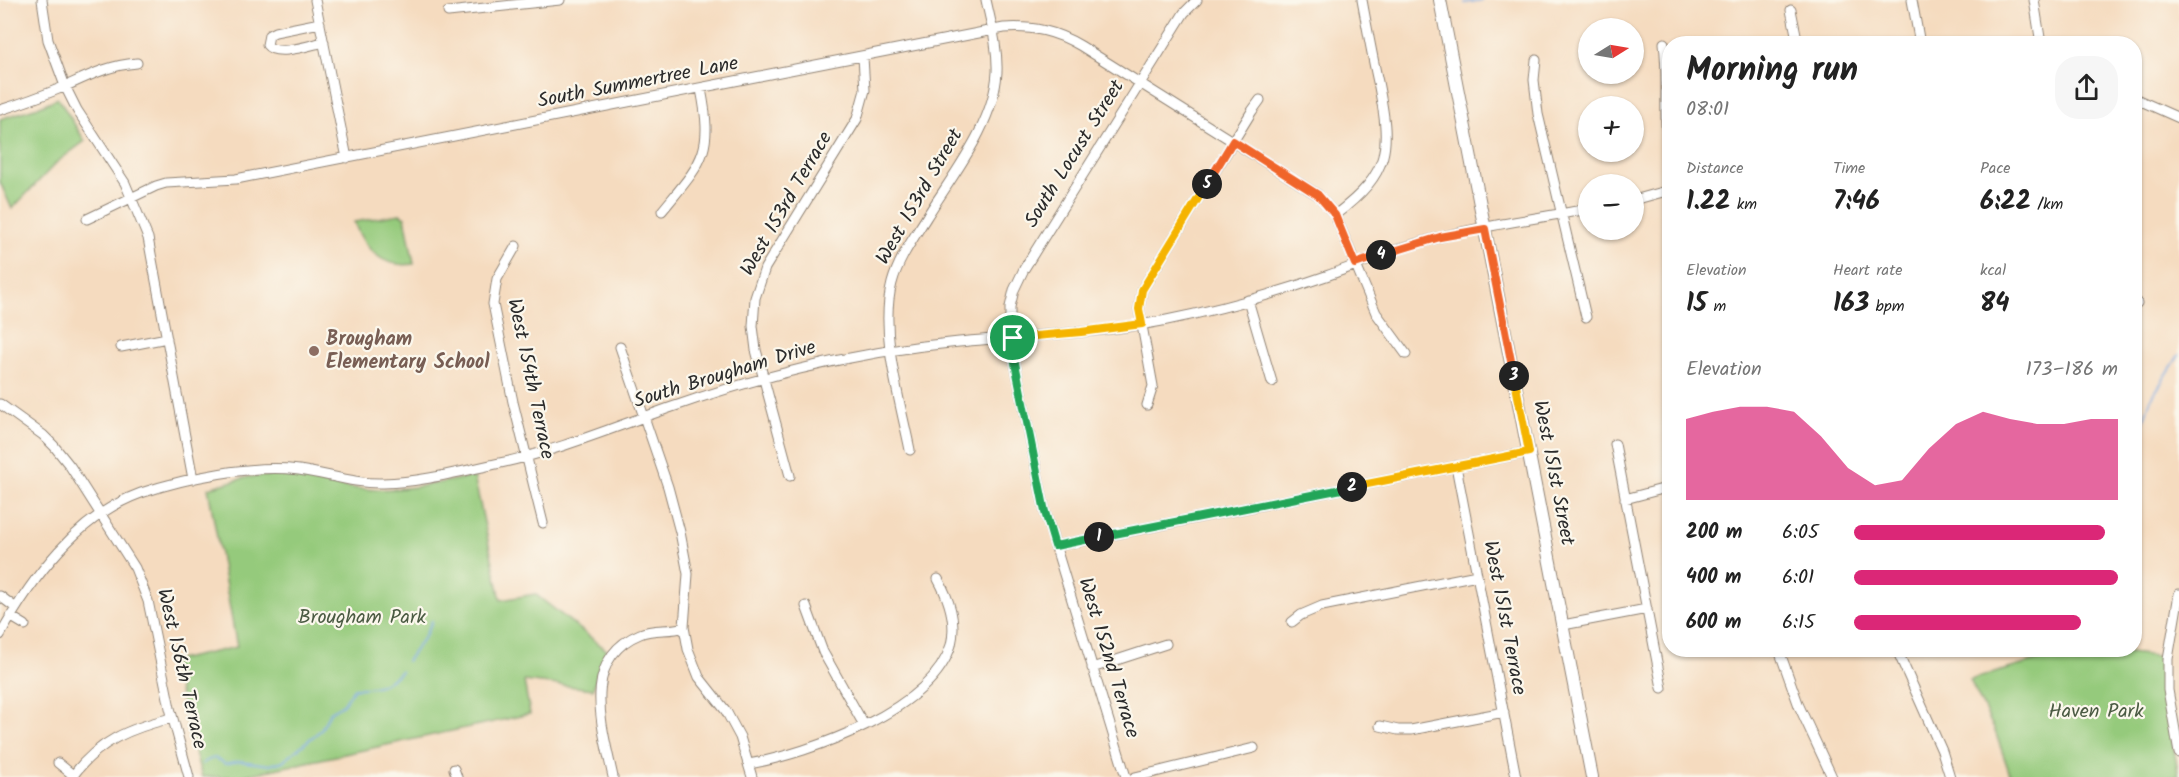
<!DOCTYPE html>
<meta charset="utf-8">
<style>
:root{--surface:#fff;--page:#f6f6f6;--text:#222;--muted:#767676;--accent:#db2777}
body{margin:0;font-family:Kalam,sans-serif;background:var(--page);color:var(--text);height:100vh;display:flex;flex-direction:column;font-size:22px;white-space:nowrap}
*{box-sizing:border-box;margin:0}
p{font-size:20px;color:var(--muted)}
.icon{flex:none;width:33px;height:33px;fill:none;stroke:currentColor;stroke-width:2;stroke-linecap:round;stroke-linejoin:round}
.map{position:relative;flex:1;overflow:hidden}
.side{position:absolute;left:1662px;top:36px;width:480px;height:621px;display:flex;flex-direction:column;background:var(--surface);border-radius:24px;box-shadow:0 2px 4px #0004}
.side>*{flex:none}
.needle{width:39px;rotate:79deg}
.fabs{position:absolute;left:1578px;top:18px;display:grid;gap:12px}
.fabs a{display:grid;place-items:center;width:66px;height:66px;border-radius:50%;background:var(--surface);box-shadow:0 2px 4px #0004;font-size:30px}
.pin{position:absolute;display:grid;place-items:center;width:51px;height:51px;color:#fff;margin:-26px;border:3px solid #fff;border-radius:50%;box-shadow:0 2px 6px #0007}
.km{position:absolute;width:30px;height:30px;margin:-15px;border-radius:50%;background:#222;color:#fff;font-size:16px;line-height:30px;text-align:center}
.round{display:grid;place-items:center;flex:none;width:63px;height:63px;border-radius:24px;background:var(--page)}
.headline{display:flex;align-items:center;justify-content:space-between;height:102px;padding:0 24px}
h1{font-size:33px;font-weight:800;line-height:45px}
.stats{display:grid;grid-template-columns:repeat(3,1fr);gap:9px;height:102px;padding:6px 24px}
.stats div{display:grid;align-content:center}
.stats b{font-size:26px;font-weight:800}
.stats small{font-size:16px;font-weight:400}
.stats p{font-size:16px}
.chart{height:168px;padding:12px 24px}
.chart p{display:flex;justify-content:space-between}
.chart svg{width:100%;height:108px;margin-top:6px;fill:var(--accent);opacity:.7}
ul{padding:0 24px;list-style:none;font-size:20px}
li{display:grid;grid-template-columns:96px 72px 1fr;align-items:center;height:45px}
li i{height:15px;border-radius:8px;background:var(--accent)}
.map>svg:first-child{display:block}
</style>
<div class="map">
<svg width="2179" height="777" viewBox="0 0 2179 777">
<rect width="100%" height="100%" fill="#fbf7ec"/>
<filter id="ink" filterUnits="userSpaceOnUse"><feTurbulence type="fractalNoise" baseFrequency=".0167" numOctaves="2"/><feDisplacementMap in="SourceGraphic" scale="12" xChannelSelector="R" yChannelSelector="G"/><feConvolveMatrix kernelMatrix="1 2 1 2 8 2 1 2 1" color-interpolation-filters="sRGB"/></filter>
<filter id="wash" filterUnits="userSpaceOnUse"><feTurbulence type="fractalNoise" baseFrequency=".008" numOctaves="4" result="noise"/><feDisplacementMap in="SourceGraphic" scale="24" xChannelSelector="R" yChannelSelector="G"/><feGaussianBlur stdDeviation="1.35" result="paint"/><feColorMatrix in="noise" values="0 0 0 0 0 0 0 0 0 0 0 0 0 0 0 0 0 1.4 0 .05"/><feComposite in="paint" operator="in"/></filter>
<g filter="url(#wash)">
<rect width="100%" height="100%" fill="#f5dbbf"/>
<path fill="#95ca7b" stroke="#607a53" stroke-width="1.5" d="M58 98 85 141 57 162 12 209 0 182V119L38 107Z
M400 214 405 217 414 264C383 269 364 249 354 222Z
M278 475C307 478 335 487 364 489 402 492 437 483 474 476L501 600 535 594 608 651 598 671 593 689 524 681 530 714 238 777H202L185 719 173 661 237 647 208 488 248 477Z
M2074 650H2104L2163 657V689L2179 777H2011L1995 731 1970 680Z"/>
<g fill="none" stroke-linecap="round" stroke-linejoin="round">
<path stroke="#73a6df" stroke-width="2" d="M1465 3 1482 0
M2134 448 2151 399 2179 355
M407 661 425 636 432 621
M202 764C212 757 215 756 225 764L239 761 270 765 283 761 321 730 330 712 343 704 354 688C374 689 387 685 401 671"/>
</g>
</g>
<g filter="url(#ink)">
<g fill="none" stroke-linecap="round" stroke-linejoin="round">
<g stroke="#908375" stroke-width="11">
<path id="minor" d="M42 0 48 40 65 86 77 110 125 183 148 238 193 479
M315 0 347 158
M1912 0 1920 44
M2034 0 2041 44
M1791 10 1798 44
M448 12 560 0
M320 23 275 32 269 35 267 45C276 57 310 45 324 42
M1664 43C1669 83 1662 118 1670 159
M1536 60 1534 80 1538 114 1586 317
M2134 98 2179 118
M0 110C23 103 44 95 66 86 90 75 110 65 137 63
M1634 200 1670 190
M662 211C702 162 714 154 701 89
M1335 215C1392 172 1391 148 1378 82 1372 55 1367 27 1362 0
M87 219 156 186 166 183 236 179 1004 28C1033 26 1056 31 1081 46L1318 195 1335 215 1376 313 1406 354
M516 246 497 279 493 304 513 402 543 523
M1248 300 1272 382
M2134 304 2137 303
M121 347 167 338
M620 347 668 487 680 532 688 574 684 627 688 649 699 677 726 711 740 737 752 777
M0 404 43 435 54 446 70 466 135 568 148 601 170 708 189 777
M1147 405 1153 386 1139 309 1142 290 1252 111 1260 100
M1615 444 1662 688
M910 450C900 400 879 332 892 283 898 260 913 239 926 218 953 174 994 125 997 72 998 48 991 23 986 0
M1456 466 1516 777
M790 476 756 350 753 326 755 298 765 268 857 119 865 90 863 57
M1625 499 1670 487
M1055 546 1529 452
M2179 594 2168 659V690L2179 753
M0 596 16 608
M806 606 823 652 864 725
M10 616 25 625
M1292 622 1301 615 1322 606 1477 575
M1563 625 1647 609
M0 635C32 578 77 516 141 493 186 478 252 464 299 470 328 474 354 484 383 483 423 482 462 471 500 463 561 450 619 425 678 405 718 391 759 379 800 369 852 356 906 347 959 342 1027 335 1095 334 1162 321 1217 310 1272 295 1326 276 1352 267 1378 256 1405 247 1464 228 1528 220 1588 209
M1779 650 1799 706 1832 777
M1897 650 1942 751 1950 777
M1092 668 1166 644
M1380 726 1398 730H1411L1504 712
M58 763 73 775
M749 764C810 753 932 710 951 645 957 621 949 599 938 579
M454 769 457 777
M72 777C98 741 130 728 172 718
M613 777C603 729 579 659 640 634 654 628 670 632 684 627
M1126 777 1045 512 1014 358 1010 329V307L1014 290 1024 269 1184 13 1197 0
M1135 777 1254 748"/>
</g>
<g stroke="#908375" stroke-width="14">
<path id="major" d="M1440 0 1592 777"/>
</g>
<use href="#minor" stroke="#fff" stroke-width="9"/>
<use href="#major" stroke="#fff" stroke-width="12"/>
</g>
</g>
<g fill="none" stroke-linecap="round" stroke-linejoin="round" filter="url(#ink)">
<g stroke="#fff" stroke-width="12">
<path id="split-1" d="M1013 338 1014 358 1045 512 1055 546 1099 537"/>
</g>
<g stroke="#fff" stroke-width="12">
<path id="split-2" d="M1099 537 1352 487"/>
</g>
<g stroke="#fff" stroke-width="12">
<path id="split-3" d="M1352 487 1529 452 1514 376"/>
</g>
<g stroke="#fff" stroke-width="12">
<path id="split-4" d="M1381 255 1440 237 1485 229 1514 376"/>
</g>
<g stroke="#fff" stroke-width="12">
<path id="split-5" d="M1207 184 1233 141 1318 195 1335 215 1355 264 1381 255"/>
</g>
<g stroke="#fff" stroke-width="12">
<path id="split-6" d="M1013 338 1081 332 1142 324 1139 309 1142 290 1207 184"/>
</g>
<use href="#split-1" stroke="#22a559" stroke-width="8"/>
<use href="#split-2" stroke="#22a559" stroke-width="8"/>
<use href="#split-3" stroke="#f5b400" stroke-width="8"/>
<use href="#split-4" stroke="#f0652b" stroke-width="8"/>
<use href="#split-5" stroke="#f0652b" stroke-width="8"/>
<use href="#split-6" stroke="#f5b400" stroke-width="8"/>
</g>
<circle fill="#8d6e63" stroke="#fbf7ec" stroke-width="2" cx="314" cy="351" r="6"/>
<g text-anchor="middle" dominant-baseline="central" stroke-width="4.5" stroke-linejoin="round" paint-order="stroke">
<g font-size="20" fill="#2b2b2b" stroke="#fbf7ec">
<text transform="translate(638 83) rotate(-11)">South Summertree Lane</text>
<text transform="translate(1075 154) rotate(-58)">South Locust Street</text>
<text transform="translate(920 197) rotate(-60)">West 153rd Street</text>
<text transform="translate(787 204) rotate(-60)">West 153rd Terrace</text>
<text transform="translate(725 375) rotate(-17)">South Brougham Drive</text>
<text transform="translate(530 379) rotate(78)">West 154th Terrace</text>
<text transform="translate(1553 473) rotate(79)">West 151st Street</text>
<text transform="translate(1504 618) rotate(79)">West 151st Terrace</text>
<text transform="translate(1108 658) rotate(73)">West 152nd Terrace</text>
<text transform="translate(181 669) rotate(77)">West 156th Terrace</text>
</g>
<g font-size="20" font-weight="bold" fill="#785e54" stroke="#fbf7ec" text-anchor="start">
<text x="326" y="340">Brougham<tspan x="326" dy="23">Elementary School</tspan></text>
</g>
<g font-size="20" fill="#4b5b43" stroke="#fbf7ec">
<text x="362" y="618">Brougham Park</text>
<text x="2096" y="712">Haven Park</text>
</g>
</g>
</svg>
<div class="fabs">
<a><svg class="needle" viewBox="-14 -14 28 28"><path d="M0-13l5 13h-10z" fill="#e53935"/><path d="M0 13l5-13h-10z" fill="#767676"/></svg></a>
<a>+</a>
<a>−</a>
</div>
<div class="pin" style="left:1013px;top:338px;background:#1e9e55"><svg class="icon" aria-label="arrive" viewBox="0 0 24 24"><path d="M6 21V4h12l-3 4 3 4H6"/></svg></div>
<b class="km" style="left:1099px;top:537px">1</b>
<b class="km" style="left:1352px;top:487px">2</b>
<b class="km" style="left:1514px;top:376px">3</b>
<b class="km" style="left:1381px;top:255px">4</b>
<b class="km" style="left:1207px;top:184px">5</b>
<section class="side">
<div class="headline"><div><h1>Morning run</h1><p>08:01</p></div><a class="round"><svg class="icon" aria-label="share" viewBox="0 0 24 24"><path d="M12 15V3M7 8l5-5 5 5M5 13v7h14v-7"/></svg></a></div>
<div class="stats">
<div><p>Distance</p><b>1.22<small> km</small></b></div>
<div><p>Time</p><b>7:46</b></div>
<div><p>Pace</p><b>6:22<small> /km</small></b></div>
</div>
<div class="stats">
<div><p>Elevation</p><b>15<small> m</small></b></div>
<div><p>Heart rate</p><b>163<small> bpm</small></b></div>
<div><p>kcal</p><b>84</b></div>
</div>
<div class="chart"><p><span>Elevation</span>173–186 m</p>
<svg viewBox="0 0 160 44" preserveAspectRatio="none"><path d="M0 44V11L10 8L20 6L30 6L40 8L50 18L60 31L70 38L80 36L90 23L100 13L110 8L120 11L130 13L140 13L150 11L160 11V44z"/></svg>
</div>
<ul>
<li><b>200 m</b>6:05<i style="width:95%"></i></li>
<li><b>400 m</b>6:01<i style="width:100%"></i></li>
<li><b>600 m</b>6:15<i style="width:86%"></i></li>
</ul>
</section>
</div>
